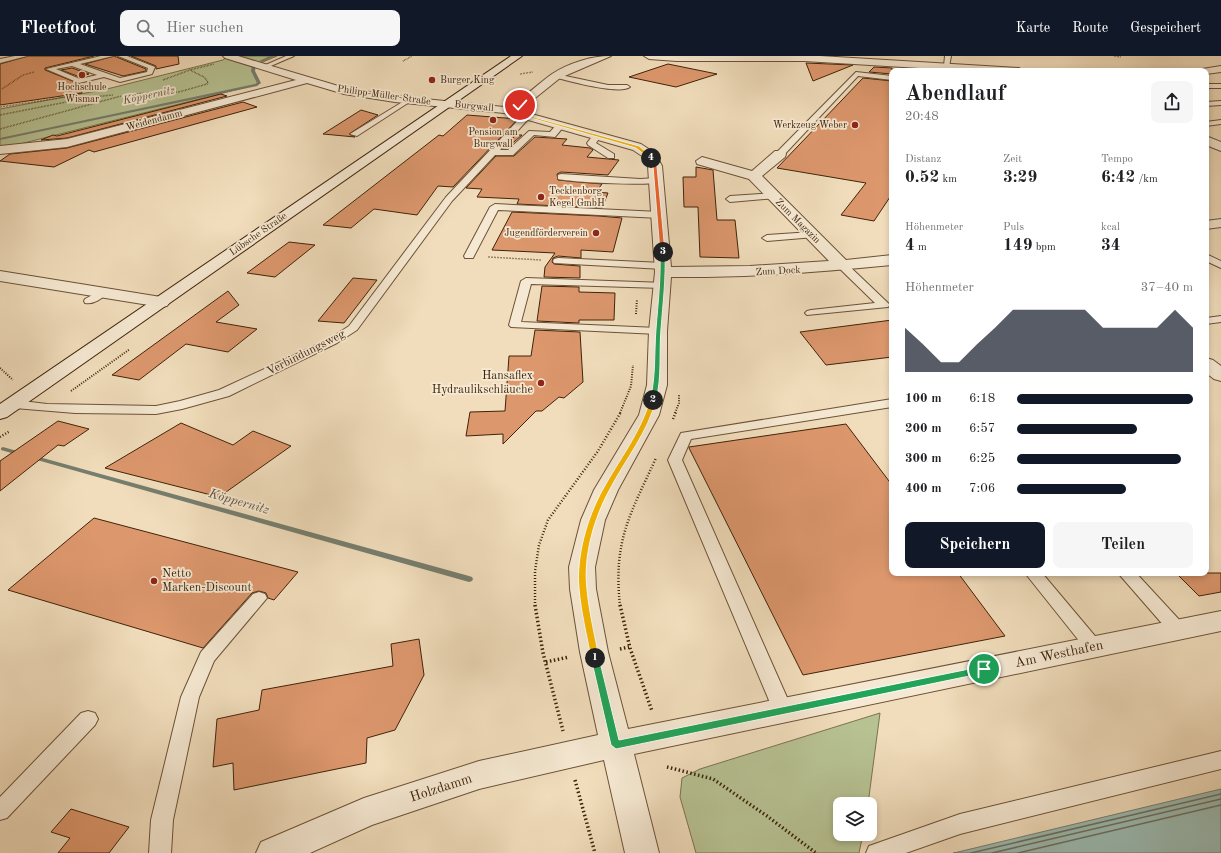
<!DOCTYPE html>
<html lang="de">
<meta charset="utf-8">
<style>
:root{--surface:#fff;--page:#f6f6f6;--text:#202124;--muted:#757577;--accent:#111827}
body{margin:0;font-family:"Old Standard TT",serif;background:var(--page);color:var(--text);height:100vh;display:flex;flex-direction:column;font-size:15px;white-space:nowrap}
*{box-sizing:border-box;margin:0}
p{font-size:13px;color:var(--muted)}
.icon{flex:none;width:22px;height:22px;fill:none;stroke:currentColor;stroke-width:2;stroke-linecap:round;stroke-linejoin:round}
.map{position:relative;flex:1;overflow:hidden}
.panel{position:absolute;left:889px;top:12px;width:320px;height:508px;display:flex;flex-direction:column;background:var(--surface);border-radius:8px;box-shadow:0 2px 6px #0003}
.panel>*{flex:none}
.tools{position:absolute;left:833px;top:741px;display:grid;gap:8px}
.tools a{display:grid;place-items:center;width:44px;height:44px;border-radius:8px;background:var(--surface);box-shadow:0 2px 6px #0003;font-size:20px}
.pin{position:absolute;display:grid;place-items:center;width:34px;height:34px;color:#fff;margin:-17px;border:2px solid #fff;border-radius:50%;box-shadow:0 1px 4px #0007}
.km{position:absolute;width:20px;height:20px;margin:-10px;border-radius:50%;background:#222;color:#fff;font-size:11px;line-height:20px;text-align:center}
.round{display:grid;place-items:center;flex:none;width:42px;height:42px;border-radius:8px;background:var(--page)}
.summary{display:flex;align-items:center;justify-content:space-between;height:68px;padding:0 16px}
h1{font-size:22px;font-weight:700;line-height:30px}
.figures{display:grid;grid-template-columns:repeat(3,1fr);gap:6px;height:68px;padding:4px 16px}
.figures div{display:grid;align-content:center}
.figures b{font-size:17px;font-weight:700}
.figures small{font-size:11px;font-weight:400}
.figures p{font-size:11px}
.chart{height:112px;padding:8px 16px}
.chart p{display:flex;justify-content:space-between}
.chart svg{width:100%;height:72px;margin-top:4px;fill:var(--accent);opacity:.7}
.primary-button{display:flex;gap:8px;margin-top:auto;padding:8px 16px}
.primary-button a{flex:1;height:46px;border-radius:8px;background:var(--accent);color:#fff;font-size:16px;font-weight:700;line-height:46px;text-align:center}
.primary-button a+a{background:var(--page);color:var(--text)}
ul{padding:0 16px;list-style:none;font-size:13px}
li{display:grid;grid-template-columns:64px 48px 1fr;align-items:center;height:30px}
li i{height:10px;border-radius:5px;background:var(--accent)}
header{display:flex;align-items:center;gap:24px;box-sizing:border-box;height:56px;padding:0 20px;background:var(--accent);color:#fff}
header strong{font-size:19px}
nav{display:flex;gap:22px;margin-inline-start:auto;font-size:14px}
.search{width:280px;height:36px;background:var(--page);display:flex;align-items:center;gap:10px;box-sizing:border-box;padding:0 14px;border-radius:8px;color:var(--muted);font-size:15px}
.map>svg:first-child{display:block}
</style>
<header>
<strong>Fleetfoot</strong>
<div class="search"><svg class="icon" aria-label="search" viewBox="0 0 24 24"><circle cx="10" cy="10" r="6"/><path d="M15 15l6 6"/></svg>Hier suchen</div>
<nav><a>Karte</a><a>Route</a><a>Gespeichert</a></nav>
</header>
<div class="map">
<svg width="1221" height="797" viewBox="0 0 1221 797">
<rect width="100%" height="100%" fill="#f1ddbc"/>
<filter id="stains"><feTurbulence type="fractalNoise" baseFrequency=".005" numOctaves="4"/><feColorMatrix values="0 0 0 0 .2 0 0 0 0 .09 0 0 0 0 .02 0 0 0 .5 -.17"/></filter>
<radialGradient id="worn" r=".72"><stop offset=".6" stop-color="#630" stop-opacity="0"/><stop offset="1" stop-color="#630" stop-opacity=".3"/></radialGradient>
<path fill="#b7c293" stroke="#7b724e" d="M228 0H277L256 9 252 14 258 26 255 29 0 93V53L107 33 223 4Z
M880 657 868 748H840V778H863L859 797H696L680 741 682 722 700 713Z"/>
<path fill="#9bbbb3" stroke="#767e6f" d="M1221 733V797H953L958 796Z"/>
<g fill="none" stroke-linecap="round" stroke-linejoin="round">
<path stroke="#6d6f5e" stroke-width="1.5" d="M971 797 1221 738
M992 797 1221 743
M1018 797 1221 749"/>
<path fill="#767e6f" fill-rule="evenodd" d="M270 0H275L262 6 259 5Z
M254 8 256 9 255 15 261 27 257 30 0 84V82L255 28 257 27 251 15 252 9Z
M3 391 24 397 25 398 22 400 1 394V392Z
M32 399 469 520 472 521 473 523 472 525 469 526 30 402 28 401Z"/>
</g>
<path fill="#dd976d" stroke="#3f2309" d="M28 0H94L45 12V14L80 28 82 37 0 49V8Z
M114 0 146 13V15L123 20 85 8Z
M131 0H178L179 8 156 13V10Z
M806 7 853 9 813 25Z
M668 8 717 18 676 31 629 21Z
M874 11 892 12V18L869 16Z
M72 12 89 18 80 21 61 14Z
M863 22 892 25V138L874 165 841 159 866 127 777 112Z
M221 38 227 40 67 82 41 84 53 79 57 80Z
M243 46 257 51 94 96 89 94 54 111 0 105 10 98 67 92Z
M361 54 378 59 349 78 355 81 323 78Z
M467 59 518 63 453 131 438 130 417 159 374 153 351 172 323 169 439 79 443 80Z
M516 79H522L507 92H503Z
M535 81 567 83 562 89 590 92 593 94 587 101 619 104 608 119 561 116 557 118 558 124 602 128 596 136 608 137 602 152 517 148 519 143 477 141 482 133 466 132 496 100H514Z
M696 111 713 114 717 164H735L739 202 700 201 698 151H684L683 121H696Z
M512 156 599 160 622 162 613 196 581 194V202L558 200 553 202 552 206 554 208 580 210V222L544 221 545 211 555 197 492 194Z
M289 186 315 189 275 221 247 217Z
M353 222 377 224 344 267 318 265Z
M542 230 579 231V236L615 237 614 264H579V267L537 265Z
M228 235 239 249 216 266 257 273 228 296 186 288 139 324 112 319Z
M892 264V301L826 309 800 276Z
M535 274 580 276 583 326 564 342 559 341 542 355H536L503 388V378L466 380 470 356 505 355 509 300H531Z
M58 365 89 373 64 390 58 389 0 435V405Z
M181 367 233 389 253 375 291 390 219 441 105 412Z
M846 368 892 429V517H958L1005 580 803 619 689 392V391Z
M94 462 298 516 274 544 268 542 266 537 259 535 252 537 203 592 8 534Z
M1176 517H1221V536L1199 540Z
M419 583 424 619 395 674 367 682 366 707 234 734 233 707 213 711 217 663 259 654 262 634 393 610 391 588Z
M71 753 129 771 109 797H58L70 782 51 776Z"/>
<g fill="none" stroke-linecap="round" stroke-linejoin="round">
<g stroke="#6c5236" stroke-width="2">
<path id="lane" d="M15 0H27L0 7V3Z
M101 0H113L80 8 120 22 147 16 148 12 118 0H127L155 11 152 18 120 26 104 21 79 27 46 13ZM72 10 97 19 80 23 56 13Z
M286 0H294L266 12 261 11Z
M945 0H951L949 11 944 10Z
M856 16 892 20V24L858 20 783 100H777V96Z
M556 18 608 29H627L630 31C620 39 568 25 554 21L553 20Z
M1206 28H1221V32H1206Z
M409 42 413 44 411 45 357 80 350 78Z
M1221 45V49L1206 50V46Z
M524 58 531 60 500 94H508L529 75 550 76 558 67 565 69 555 81 534 79 513 99H495L452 145 357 274 337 287 229 340 182 353 156 358 75 357 14 352 7 348 14 344 47 348 156 350 180 345 219 334 329 283 349 270 446 141Z
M1221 64V68L1206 70V66Z
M594 78 601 80 596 87 614 98V102H608L588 89 587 87Z
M561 118 640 123 657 122 661 125C655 131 571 126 558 123V119Z
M773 137 776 138V142L730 146 726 143 730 140Z
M495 148 660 156 665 159 660 162 498 154 474 200 473 202H465L464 200 490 151Z
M812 176 815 177 817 179 815 181 767 185 762 182 767 179Z
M1206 198 1221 205V212L1206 205Z
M558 202 663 207 668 210 663 213 554 207 553 205 554 203Z
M842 206 846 207 888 247 890 249 888 251 807 259 805 257 807 255 811 254 875 247 838 211 837 209Z
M526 222 666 227 667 229 666 231 662 232 531 228 521 266 658 272 664 275 658 278 511 271 509 269 521 225Z
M103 233 108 236C103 242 93 249 85 247L84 245 85 243Z
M1221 260V266L1206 268V262Z
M892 343V351L691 383 682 404 793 655 790 661 783 663 776 661 668 404 681 377Z
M1025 517H1042L1100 586 1103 591 1100 596 1094 598 1088 596Z
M1118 517H1136L1184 569 1187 574 1184 579 1178 581 1172 579Z
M259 536 265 538 267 542 214 605 199 641 173 764 171 797H149L151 764 181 641 201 596 253 538Z
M88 655 95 657 98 663 95 669 7 762 0 764V741L81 657Z
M1221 695V713L960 778 906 797H866L869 790 960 758Z"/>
</g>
<g stroke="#6c5236" stroke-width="2">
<path id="street" d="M223 0H238L345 32 395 40 504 51C524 44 536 29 552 18 569 7 591 0 611 0L560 22 524 51 517 54 641 88 655 97 662 110 671 211 750 210 829 205 749 123 697 108 696 105 702 101 752 115 775 95H785L786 98 785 101 762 120 846 204 892 199V209C818 216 745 222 671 221L667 275V329L659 359 618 434 605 464 595 511 596 533 608 596 628 673 1221 555V575L634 698 659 797H625L604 704 479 733 372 769 310 797H256L261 786 364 742 479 705 598 679 580 596 570 533 569 511 581 464 594 434 639 359 647 329 649 275 655 216 648 110 645 102 633 94 504 57 395 46 344 38 307 27 67 91 0 98V90L67 83 296 24 225 2Z
M644 0H820L1019 12 1024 15H969L804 5H677L649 3Z
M1221 10V16L1206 18V15H1201L1202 13Z
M1206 80 1221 86V95L1206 89Z
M1221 163V171L1206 173V165Z
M0 215 161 241 167 242 170 246 167 250 161 251 0 225Z
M1206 302 1213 304 1221 310V325L1214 323 1206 317Z"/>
</g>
<g stroke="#3f2309" stroke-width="2">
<path id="secondary" d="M511 0H522L7 361 0 363V348Z"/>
</g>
<path stroke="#3f2309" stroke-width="1.5" stroke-dasharray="0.5 1" stroke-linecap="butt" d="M1114 0 1121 1
M403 5 412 0
M520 18 533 16
M163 24 190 14 214 8
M2 33 23 19 34 16
M130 38 179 36 207 28 208 26 204 21 190 14
M0 51 73 40
M0 59 92 41 113 39
M0 73 121 40
M488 201 541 204"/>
<path stroke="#3f2309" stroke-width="2" stroke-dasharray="1 1.5" stroke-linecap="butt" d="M636 258 637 243
M0 312 13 324
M71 335 130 293
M620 357 631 330 633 309
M675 357 679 347V339"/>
<path stroke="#3f2309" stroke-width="2.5" stroke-dasharray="1 2" stroke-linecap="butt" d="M673 363 676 356
M0 381 10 375
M535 550V515L539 489 548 464 598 395 621 356
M620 550C613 484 630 459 656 402"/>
<path stroke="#3f2309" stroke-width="3.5" stroke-dasharray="1.5 2.5" stroke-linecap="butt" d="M535 549 543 597 563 675
M620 549 630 592 652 655
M620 593 629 591
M546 606 569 601
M667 711 713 723 767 760 816 797
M575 724 595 797"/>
<use href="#lane" fill="#f6e9d3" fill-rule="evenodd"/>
<use href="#street" fill="#f6e9d3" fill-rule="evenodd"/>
<use href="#secondary" fill="#f6e9d3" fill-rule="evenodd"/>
</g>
<path fill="#22a559" stroke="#fff" d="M595 599 599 602 619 684 984 610 989 613 984 617 616 693 611 689 591 602Z"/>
<path fill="#f5b400" stroke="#fff" d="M653 342 656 344C648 376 625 404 610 433 594 462 583 500 587 533 589 556 595 580 599 602L595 606 591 602C587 580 581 556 579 533 576 500 587 462 603 433 619 404 641 376 650 344Z"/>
<path fill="#22a559" stroke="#fff" d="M663 195 665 196C666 222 663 247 661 273 659 297 662 321 656 344L653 346 650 344C656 321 654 297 656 273 658 247 661 222 660 196Z"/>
<path fill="#f0652b" stroke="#fff" d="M650 101H653L657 110 665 196 663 197 660 196 653 110Z"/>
<path fill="#f5b400" stroke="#fff" d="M519 48 522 49 508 54 639 90 653 102 650 103 636 92 503 54Z"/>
<g fill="#8f2418" stroke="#f6e9d3" stroke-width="1.5">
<circle cx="82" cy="19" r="4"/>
<circle cx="432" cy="24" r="4"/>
<circle cx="493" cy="64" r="4"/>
<circle cx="855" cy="69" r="4"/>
<circle cx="541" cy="141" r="4"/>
<circle cx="596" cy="177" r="4"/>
<circle cx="541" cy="327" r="4"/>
<circle cx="154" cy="525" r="4"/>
</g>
<g text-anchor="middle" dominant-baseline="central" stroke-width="3.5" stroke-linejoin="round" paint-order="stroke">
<g font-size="10" fill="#3f2309" stroke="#f6e9d3" text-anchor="start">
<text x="440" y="24">Burger King</text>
<text x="82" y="31" text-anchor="middle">Hochschule<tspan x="82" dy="12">Wismar</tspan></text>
<text x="847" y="69" text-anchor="end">Werkzeug Weber</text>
<text x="493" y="76" text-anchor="middle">Pension am<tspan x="493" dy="12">Burgwall</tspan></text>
<text x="549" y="135">Tecklenborg<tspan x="549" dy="12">Kegel GmbH</tspan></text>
<text x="588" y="177" text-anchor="end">Jugendförderverein</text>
</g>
<g font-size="10" fill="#3f2309" stroke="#f6e9d3">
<text transform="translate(384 39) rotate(8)">Philipp-Müller-Straße</text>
<text transform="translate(474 50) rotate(6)">Burgwall</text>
<text transform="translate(154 64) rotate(-15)">Weidendamm</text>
<text transform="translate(798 165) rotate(45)">Zum Magazin</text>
<text transform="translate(258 178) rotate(-35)">Lübsche Straße</text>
<text transform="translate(778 215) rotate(-3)">Zum Dock</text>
</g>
<g font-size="11" font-style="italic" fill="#5b513c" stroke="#f6e9d3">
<text transform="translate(149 40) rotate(-12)">Köppernitz</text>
</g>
<g font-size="12" fill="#3f2309" stroke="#f6e9d3">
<text transform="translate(306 297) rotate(-27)">Verbindungsweg</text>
</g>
<g font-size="12" fill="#3f2309" stroke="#f6e9d3" text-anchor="end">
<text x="533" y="320">Hansaflex<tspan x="533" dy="14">Hydraulikschläuche</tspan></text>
<text x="162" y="518" text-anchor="start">Netto<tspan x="162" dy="14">Marken-Discount</tspan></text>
</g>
<g font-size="13" font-style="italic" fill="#5b513c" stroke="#f6e9d3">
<text transform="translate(239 446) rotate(16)">Köppernitz</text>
</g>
<g font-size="14" fill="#3f2309" stroke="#f6e9d3">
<text transform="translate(1059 598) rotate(-12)">Am Westhafen</text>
<text transform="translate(441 732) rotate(-18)">Holzdamm</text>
</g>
</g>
<rect width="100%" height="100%" filter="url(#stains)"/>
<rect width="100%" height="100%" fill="url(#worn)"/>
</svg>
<div class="tools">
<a><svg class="icon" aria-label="layers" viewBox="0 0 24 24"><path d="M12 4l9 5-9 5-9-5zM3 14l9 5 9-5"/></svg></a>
</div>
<div class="pin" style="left:984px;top:613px;background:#1e9e55"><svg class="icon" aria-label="arrive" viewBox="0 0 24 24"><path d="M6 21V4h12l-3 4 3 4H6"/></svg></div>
<div class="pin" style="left:520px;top:49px;background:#d93025"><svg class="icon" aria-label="check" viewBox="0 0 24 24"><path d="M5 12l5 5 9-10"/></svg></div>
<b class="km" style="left:595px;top:602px">1</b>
<b class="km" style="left:653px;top:344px">2</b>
<b class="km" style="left:663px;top:196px">3</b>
<b class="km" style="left:651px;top:102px">4</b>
<section class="panel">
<div class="summary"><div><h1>Abendlauf</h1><p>20:48</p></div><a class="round"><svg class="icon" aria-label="share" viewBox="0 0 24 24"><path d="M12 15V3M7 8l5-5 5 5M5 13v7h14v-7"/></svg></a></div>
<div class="figures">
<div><p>Distanz</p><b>0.52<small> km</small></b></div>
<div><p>Zeit</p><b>3:29</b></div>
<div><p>Tempo</p><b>6:42<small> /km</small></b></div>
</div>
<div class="figures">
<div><p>Höhenmeter</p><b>4<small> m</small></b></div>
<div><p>Puls</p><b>149<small> bpm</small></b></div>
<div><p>kcal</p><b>34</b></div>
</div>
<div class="chart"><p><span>Höhenmeter</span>37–40 m</p>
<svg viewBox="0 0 160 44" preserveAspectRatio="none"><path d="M0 44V17L10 27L20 38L30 38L40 27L50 17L60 6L70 6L80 6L90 6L100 6L110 17L120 17L130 17L140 17L150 6L160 17V44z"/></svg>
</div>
<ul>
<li><b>100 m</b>6:18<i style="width:100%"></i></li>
<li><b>200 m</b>6:57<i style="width:68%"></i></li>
<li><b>300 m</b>6:25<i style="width:93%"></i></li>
<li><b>400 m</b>7:06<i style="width:62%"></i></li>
</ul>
<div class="primary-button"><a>Speichern</a><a>Teilen</a></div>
</section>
</div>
